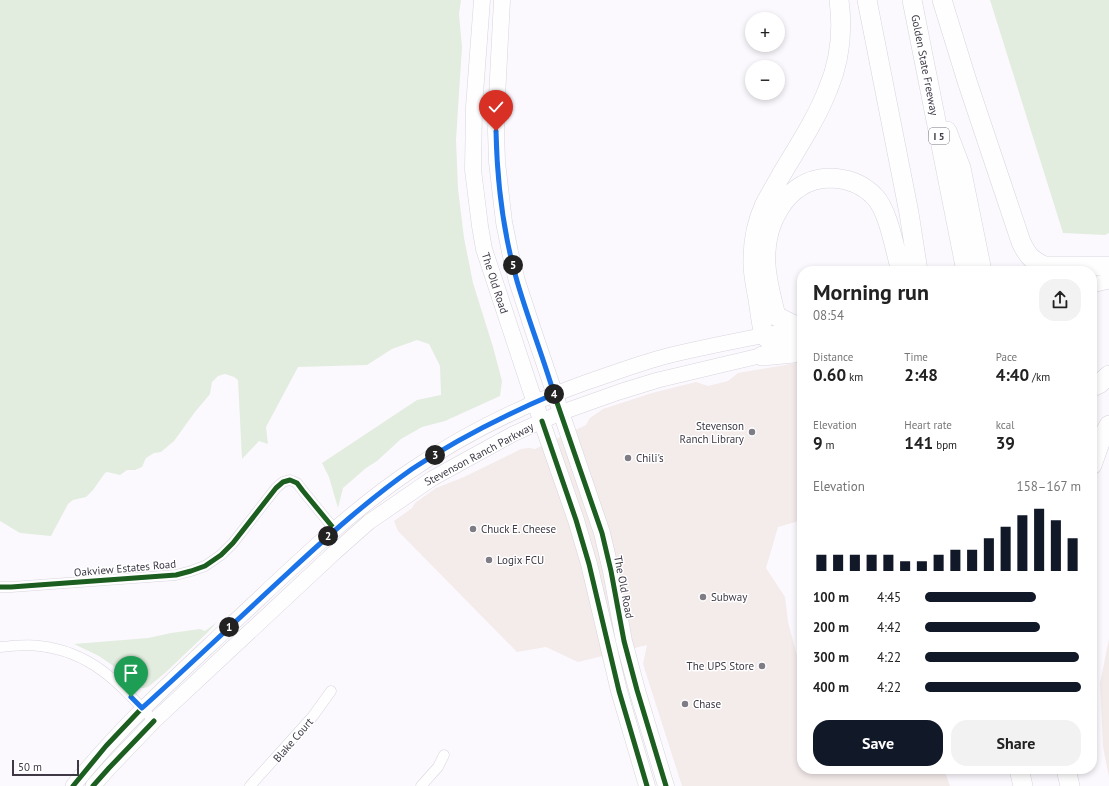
<!DOCTYPE html>
<meta charset="utf-8">
<style>
:root{--surface:#fff;--page:#f2f2f2;--text:#222;--muted:#767676;--accent:#111827}
body{margin:0;font-family:"PT Sans",sans-serif;background:var(--page);color:var(--text);height:100vh;display:flex;flex-direction:column;font-size:15px;white-space:nowrap}
*{box-sizing:border-box;margin:0}
p{font-size:13px;color:var(--muted)}
.icon{flex:none;width:22px;height:22px;fill:none;stroke:currentColor;stroke-width:2;stroke-linecap:round;stroke-linejoin:round}
.map{position:relative;flex:1;overflow:hidden}
.drawer{position:absolute;left:797px;top:266px;width:300px;height:508px;display:flex;flex-direction:column;background:var(--surface);border-radius:16px;box-shadow:0 2px 6px #0003}
.drawer>*{flex:none}
.controls{position:absolute;left:745px;top:12px;display:grid;gap:8px}
.controls a{display:grid;place-items:center;width:40px;height:40px;border-radius:50%;background:var(--surface);box-shadow:0 2px 6px #0003;font-size:20px}
.scale{position:absolute;left:12px;bottom:10px;width:67px;box-sizing:border-box;padding-left:4px;border:2px solid #3e3945;border-top:0;font-size:11px;line-height:14px;white-space:nowrap;color:#3e3945;-webkit-text-stroke:3px #fff;paint-order:stroke}
.pin{position:absolute;display:grid;place-items:center;width:34px;height:34px;color:#fff;margin:-41px -17px;border-radius:50% 50% 50% 0;rotate:-45deg;box-shadow:0 0 4px #0007}
.pin .icon{rotate:45deg}
.km{position:absolute;width:20px;height:20px;margin:-10px;border-radius:50%;background:#222;color:#fff;font-size:11px;line-height:20px;text-align:center}
.round{display:grid;place-items:center;flex:none;width:42px;height:42px;border-radius:16px;background:var(--page)}
.headline{display:flex;align-items:center;justify-content:space-between;height:68px;padding:0 16px}
h1{font-size:22px;font-weight:700;line-height:30px}
.stats{display:grid;grid-template-columns:repeat(3,1fr);gap:6px;height:68px;padding:4px 16px}
.stats div{display:grid;align-content:center}
.stats b{font-size:17px;font-weight:700}
.stats small{font-size:11px;font-weight:400}
.stats p{font-size:11px}
.chart{height:112px;padding:8px 16px}
.chart p{display:flex;justify-content:space-between}
.chart svg{width:100%;height:72px;margin-top:4px;stroke:var(--accent);stroke-width:6}
.button{display:flex;gap:8px;margin-top:auto;padding:8px 16px}
.button a{flex:1;height:46px;border-radius:16px;background:var(--accent);color:#fff;font-size:16px;font-weight:700;line-height:46px;text-align:center}
.button a+a{background:var(--page);color:var(--text)}
ul{padding:0 16px;list-style:none;font-size:13px}
li{display:grid;grid-template-columns:64px 48px 1fr;align-items:center;height:30px}
li i{height:10px;border-radius:5px;background:var(--accent)}
.map>svg:first-child{display:block}
</style>
<div class="map">
<svg width="1109" height="786" viewBox="0 0 1109 786">
<rect width="100%" height="100%" fill="#fbf9fe"/>
<path fill="#f4ebeb" d="M802 362V520L778 527 766 568 785 597 788 622 798 659 802 663V769H944L950 786H682L643 664 647 645 578 662 546 647 517 652 398 531 394 521 412 508 415 503 436 488 464 477 521 449 529 448 535 449 586 425 590 418 603 409 652 393 696 382 708 386 728 381 738 373Z"/>
<path fill="#f3ebea" d="M1109 639V777L1103 747 1100 683Z"/>
<path fill="#e2eddf" d="M0 0H461L459 14 462 47 456 140 458 189 464 238 473 283 493 347 502 381 500 396 445 421 422 427 401 439 377 461 366 468 343 488 338 508 329 477 322 463 417 400 441 395 440 366 429 344 417 340 392 349 367 365 298 367 266 427 268 444 259 441 242 459 238 380 234 377 225 374 218 376 212 382 210 394 195 412 174 441 161 452 154 453 146 458 142 467 135 470H127L120 475 107 472 105 473 93 490 86 497 73 500 68 504 51 536 20 533 0 521Z
M990 0H1109V233L1105 235 1063 233Z
M217 622 207 633 165 673 148 687 144 688H141L130 681 112 665 99 656 74 644 148 638 171 633 200 629 205 631Z"/>
<g fill="none" stroke-linecap="round" stroke-linejoin="round">
<g stroke="#d8d4dd" stroke-width="11">
<path id="street" d="M0 587H11L176 575 191 571 205 566 221 555 233 543 276 488 283 482 290 480 297 483 303 491 335 530
M0 647C13 646 27 644 40 646 92 652 120 684 154 721
M250 786 313 716 331 691
M421 786 438 767 444 755"/>
</g>
<g stroke="#d8d4dd" stroke-width="16">
<path id="secondary" d="M1092 285 1109 281
M73 786C120 727 176 677 231 625 289 571 347 513 413 469 467 432 526 404 587 382 614 373 640 363 667 356 712 345 757 337 802 328
M93 786 109 768 154 721 334 553 369 522 433 478 513 434 560 413 619 392 658 380 772 353"/>
</g>
<g stroke="#d8d4dd" stroke-width="17">
<path id="primary" d="M482 0 474 107 473 170 480 226 484 249 530 388 576 520 589 564 619 691 647 786
M502 0 497 97 496 131 497 162 504 222 510 252 517 281 533 330 602 533 611 571 624 641 637 690 666 786"/>
</g>
<g stroke="#d8d4dd" stroke-width="20">
<path id="highway" d="M867 0 909 213 918 271
M912 0 966 271
M942 0 967 81 1021 242C1027 255 1032 261 1045 266H1108
M947 131 961 168 982 271
M800 328 776 316C772 299 767 282 766 265 763 226 785 180 828 178 846 178 863 184 875 197 889 212 895 251 901 271
M802 344C790 344 774 347 765 336 762 332 760 312 759 306 757 291 752 274 753 259 753 240 757 222 764 206 769 196 775 186 780 177 797 148 816 120 828 89 840 61 843 30 839 0
M762 356 794 353
M1092 387 1099 384 1109 375
M1092 465 1101 440 1109 425
M1019 769 1023 786
M1066 769 1070 786"/>
</g>
<use href="#street" stroke="#fefeff" stroke-width="10"/>
<use href="#secondary" stroke="#fefeff" stroke-width="15"/>
<use href="#primary" stroke="#fefeff" stroke-width="16"/>
<use href="#highway" stroke="#fefeff" stroke-width="19"/>
<g stroke="#fff" stroke-width="8">
<path id="cycleway" d="M554 394 602 533 611 571 624 641 637 690 666 786
M542 421 576 520 589 564 619 691 647 786
M0 587H11L176 575 191 571 205 566 221 555 233 543 276 488 283 482 290 480 297 483 303 491 335 530
M73 786 106 746 142 708
M93 786 109 768 154 721"/>
</g>
<use href="#cycleway" stroke="#1b5e20" stroke-width="5"/>
</g>
<g fill="none" stroke-linecap="round" stroke-linejoin="round">
<g stroke="#fff" stroke-width="8">
<path id="route" d="M131 697 142 708C192 663 240 617 289 572 329 535 368 500 412 469 457 439 505 415 554 394 543 357 528 319 517 281 503 232 497 181 496 131"/>
</g>
<use href="#route" stroke="#1a73e8" stroke-width="5"/>
</g>
<g fill="#807c86" stroke="#fff" stroke-width="1.5">
<circle cx="752" cy="432" r="4"/>
<circle cx="628" cy="458" r="4"/>
<circle cx="473" cy="529" r="4"/>
<circle cx="489" cy="560" r="4"/>
<circle cx="703" cy="597" r="4"/>
<circle cx="762" cy="666" r="4"/>
<circle cx="685" cy="704" r="4"/>
</g>
<g text-anchor="middle" dominant-baseline="central" stroke-width="3" stroke-linejoin="round" paint-order="stroke">
<rect fill="#fff" stroke="#78747d" stroke-width="1" x="929" y="128" width="20" height="16" rx="3"/>
<g font-size="10" font-weight="bold" fill="#3e3945">
<text x="939" y="136">I 5</text>
</g>
<g font-size="11" fill="#3e3945" stroke="#fff">
<text transform="translate(925 65) rotate(79)">Golden State Freeway</text>
<text transform="translate(495 283) rotate(72)">The Old Road</text>
<text transform="translate(479 454) rotate(-28)">Stevenson Ranch Parkway</text>
<text transform="translate(125 568) rotate(-5)">Oakview Estates Road</text>
<text transform="translate(624 587) rotate(79)">The Old Road</text>
<text transform="translate(293 740) rotate(-49)">Blake Court</text>
</g>
<g font-size="11" fill="#3e3945" stroke="#fff" text-anchor="start">
<text x="744" y="426" text-anchor="end">Stevenson<tspan x="744" dy="13">Ranch Library</tspan></text>
<text x="636" y="458">Chili's</text>
<text x="481" y="529">Chuck E. Cheese</text>
<text x="497" y="560">Logix FCU</text>
<text x="711" y="597">Subway</text>
<text x="754" y="666" text-anchor="end">The UPS Store</text>
<text x="693" y="704">Chase</text>
</g>
</g>
</svg>
<div class="controls">
<a>+</a>
<a>−</a>
</div>
<div class="scale">50 m</div>
<div class="pin" style="left:131px;top:697px;background:#1e9e55"><svg class="icon" aria-label="arrive" viewBox="0 0 24 24"><path d="M6 21V4h12l-3 4 3 4H6"/></svg></div>
<div class="pin" style="left:496px;top:131px;background:#d93025"><svg class="icon" aria-label="check" viewBox="0 0 24 24"><path d="M5 12l5 5 9-10"/></svg></div>
<b class="km" style="left:229px;top:627px">1</b>
<b class="km" style="left:328px;top:536px">2</b>
<b class="km" style="left:435px;top:455px">3</b>
<b class="km" style="left:554px;top:394px">4</b>
<b class="km" style="left:513px;top:265px">5</b>
<section class="drawer">
<div class="headline"><div><h1>Morning run</h1><p>08:54</p></div><a class="round"><svg class="icon" aria-label="share" viewBox="0 0 24 24"><path d="M12 15V3M7 8l5-5 5 5M5 13v7h14v-7"/></svg></a></div>
<div class="stats">
<div><p>Distance</p><b>0.60<small> km</small></b></div>
<div><p>Time</p><b>2:48</b></div>
<div><p>Pace</p><b>4:40<small> /km</small></b></div>
</div>
<div class="stats">
<div><p>Elevation</p><b>9<small> m</small></b></div>
<div><p>Heart rate</p><b>141<small> bpm</small></b></div>
<div><p>kcal</p><b>39</b></div>
</div>
<div class="chart"><p><span>Elevation</span>158–167 m</p>
<svg viewBox="0 0 160 44" preserveAspectRatio="none"><path d="M5 44V34M15 44V34M25 44V34M35 44V34M45 44V34M55 44V38M65 44V38M75 44V34M85 44V31M95 44V31M105 44V24M115 44V17M125 44V10M135 44V6M145 44V13M155 44V24"/></svg>
</div>
<ul>
<li><b>100 m</b>4:45<i style="width:71%"></i></li>
<li><b>200 m</b>4:42<i style="width:74%"></i></li>
<li><b>300 m</b>4:22<i style="width:99%"></i></li>
<li><b>400 m</b>4:22<i style="width:100%"></i></li>
</ul>
<div class="button"><a>Save</a><a>Share</a></div>
</section>
</div>
